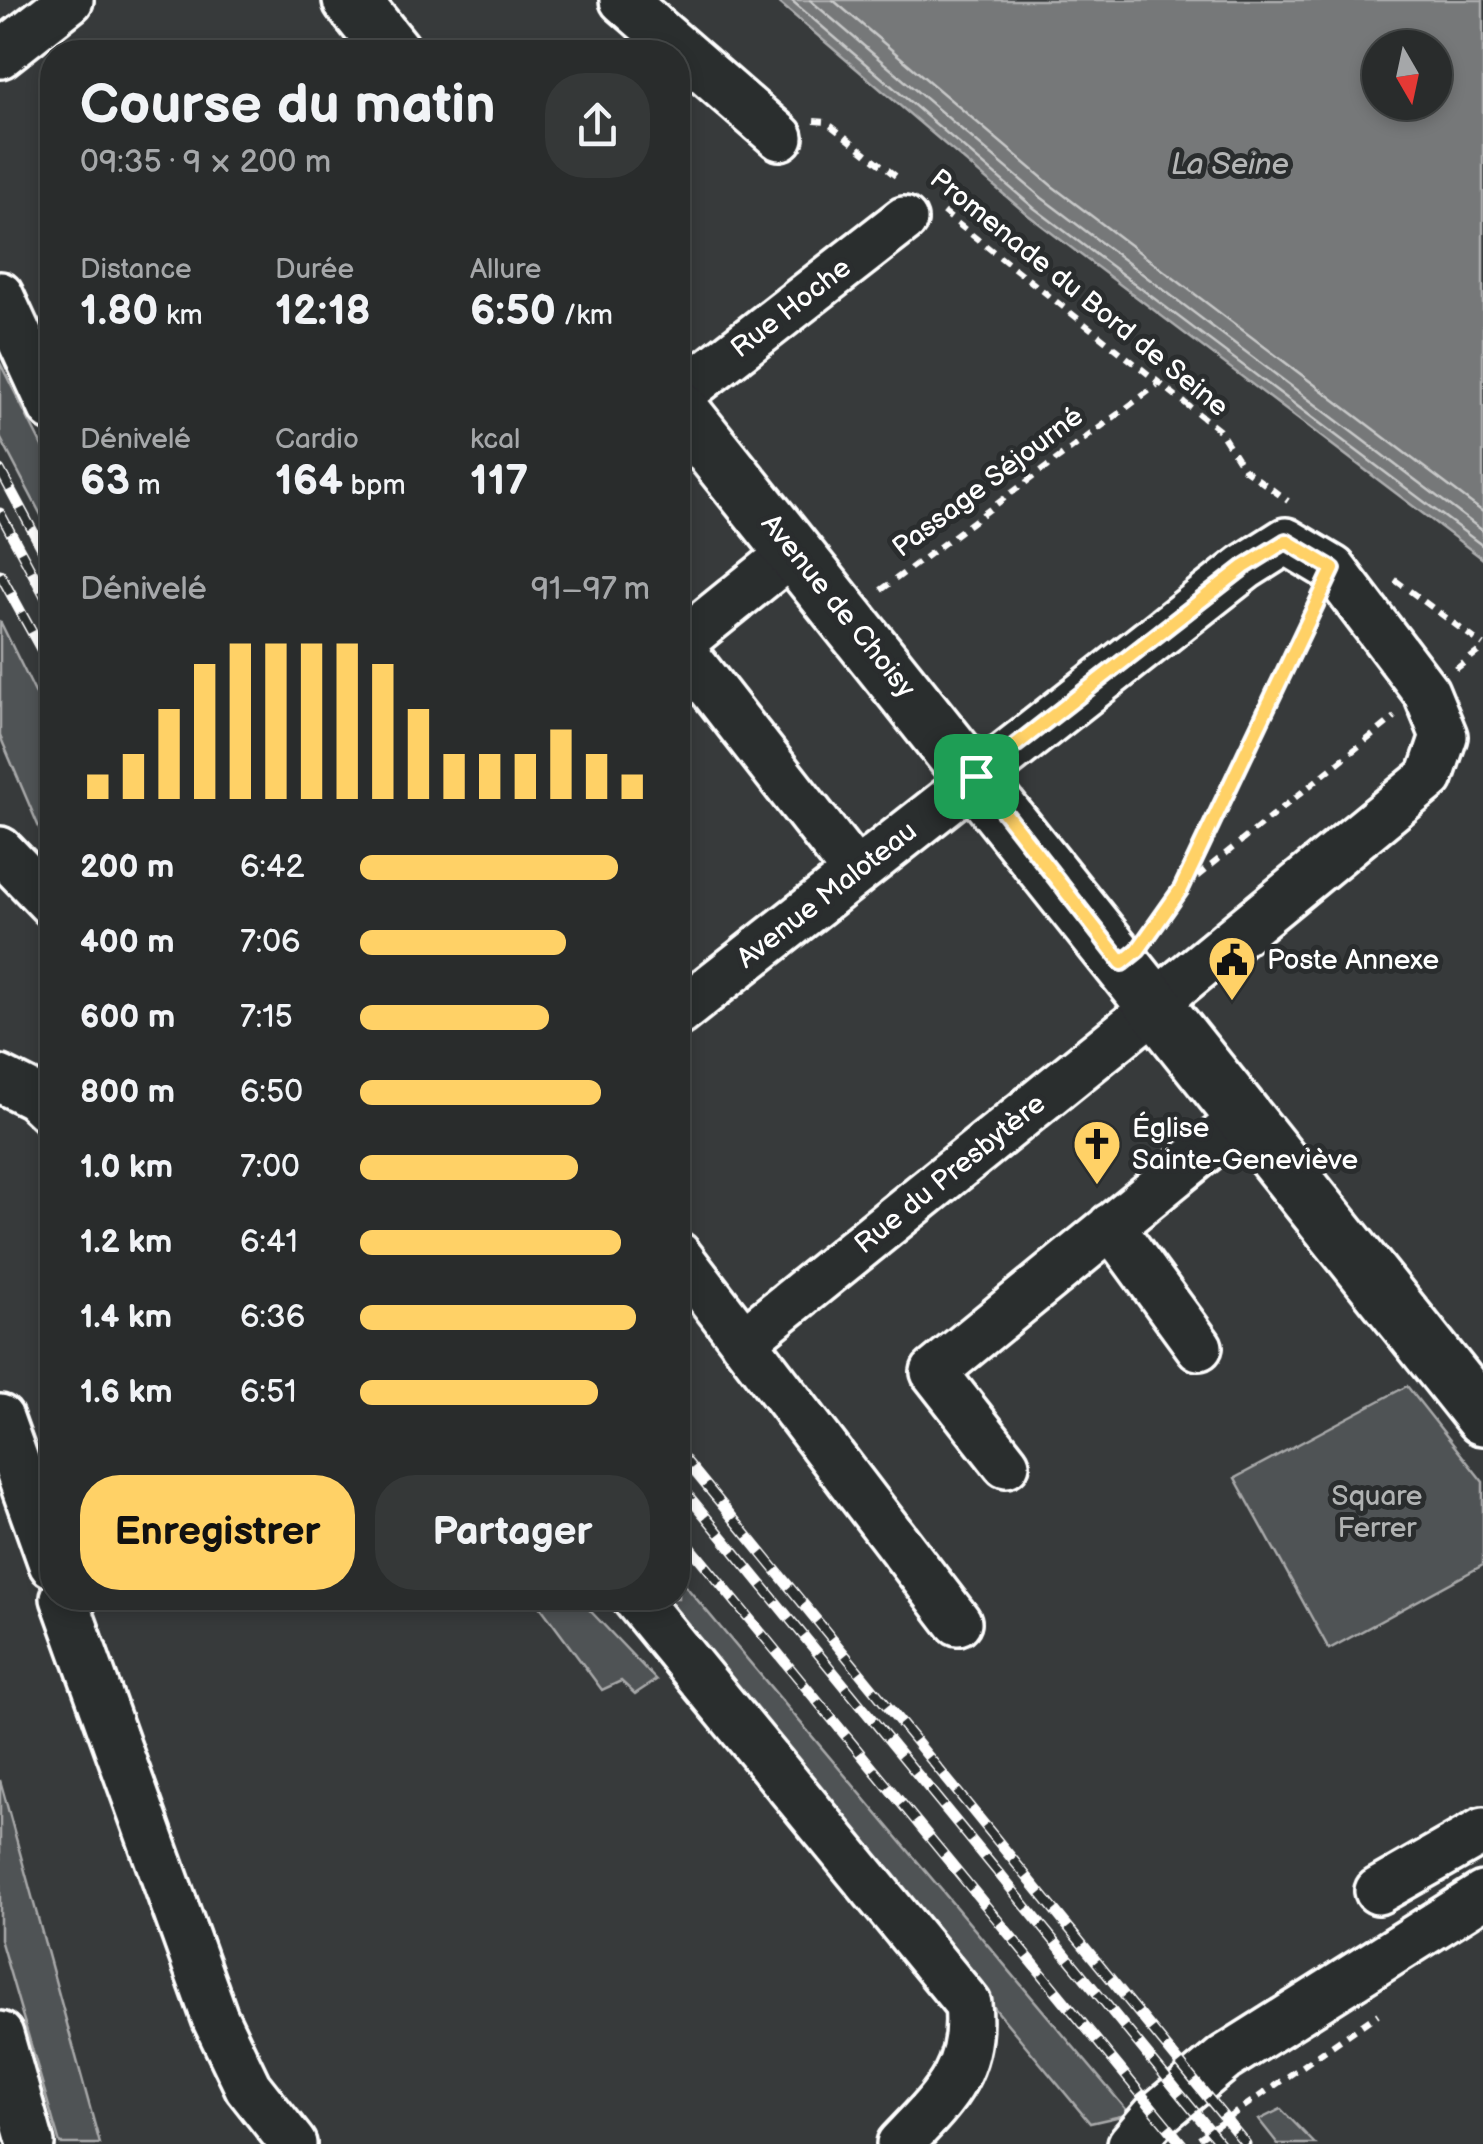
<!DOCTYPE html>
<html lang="fr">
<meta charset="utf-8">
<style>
:root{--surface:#292c2c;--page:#353838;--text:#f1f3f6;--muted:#a5a7a9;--line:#454848;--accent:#ffd166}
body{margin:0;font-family:"Balsamiq Sans",sans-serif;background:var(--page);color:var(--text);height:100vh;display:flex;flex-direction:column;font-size:38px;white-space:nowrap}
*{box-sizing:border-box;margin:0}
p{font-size:32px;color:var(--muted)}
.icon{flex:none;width:55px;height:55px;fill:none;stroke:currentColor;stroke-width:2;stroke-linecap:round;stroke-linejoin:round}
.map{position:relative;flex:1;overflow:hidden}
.side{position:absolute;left:40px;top:40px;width:650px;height:1570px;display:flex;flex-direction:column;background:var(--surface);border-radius:40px;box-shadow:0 5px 15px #0003,0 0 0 2px var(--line)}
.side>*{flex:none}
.needle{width:65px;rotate:171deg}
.buttons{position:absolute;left:1362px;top:30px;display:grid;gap:20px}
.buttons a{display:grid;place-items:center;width:90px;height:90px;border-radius:50%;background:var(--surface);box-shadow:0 5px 15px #0003,0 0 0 2px var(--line);font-size:50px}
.pin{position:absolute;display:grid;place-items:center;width:85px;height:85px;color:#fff;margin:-42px;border-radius:20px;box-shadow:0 5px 15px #0006}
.round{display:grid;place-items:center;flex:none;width:105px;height:105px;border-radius:40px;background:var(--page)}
.summary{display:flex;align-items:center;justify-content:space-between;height:170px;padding:0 40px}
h1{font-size:55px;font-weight:700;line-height:75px}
.figures{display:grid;grid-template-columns:repeat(3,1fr);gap:15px;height:170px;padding:10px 40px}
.figures div{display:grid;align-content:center}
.figures b{font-size:42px;font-weight:700}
.figures small{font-size:28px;font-weight:400}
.figures p{font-size:28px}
.chart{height:280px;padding:20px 40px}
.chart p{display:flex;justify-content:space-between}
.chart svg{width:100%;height:180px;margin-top:10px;stroke:var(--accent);stroke-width:6}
.action{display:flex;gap:20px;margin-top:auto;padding:20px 40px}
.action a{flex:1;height:115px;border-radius:40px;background:var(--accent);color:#111;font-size:40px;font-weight:700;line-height:115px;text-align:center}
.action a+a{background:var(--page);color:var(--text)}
ul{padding:0 40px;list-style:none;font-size:32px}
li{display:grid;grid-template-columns:160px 120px 1fr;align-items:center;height:75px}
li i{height:25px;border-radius:12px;background:var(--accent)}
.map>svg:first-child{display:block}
</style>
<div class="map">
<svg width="1483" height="2144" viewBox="0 0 1483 2144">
<rect width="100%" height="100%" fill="#373a3b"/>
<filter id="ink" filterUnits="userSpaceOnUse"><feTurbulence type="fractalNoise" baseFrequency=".01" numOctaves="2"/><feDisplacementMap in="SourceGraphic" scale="20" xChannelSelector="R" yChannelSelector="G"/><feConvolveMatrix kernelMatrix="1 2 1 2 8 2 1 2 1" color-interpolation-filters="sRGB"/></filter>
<g filter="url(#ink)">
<path fill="#505354" stroke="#a8a9aa" stroke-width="2.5" d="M0 363 52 466V536L0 437Z
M0 621 52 727V858L0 736Z
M1407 1386 1483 1482V1565L1329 1649 1235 1478Z
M678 1577 1130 2114 1090 2123 654 1598H678Z
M534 1598H578L656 1680 635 1694 621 1681 602 1690Z
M0 1780 100 2144H60L0 1939Z
M1281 2109 1315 2144H1278L1259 2120Z"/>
<path fill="#767879" stroke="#adaeaf" stroke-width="2.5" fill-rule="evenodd" d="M776 0H1483V559L1028 215ZM1380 48H1435V102H1380Z"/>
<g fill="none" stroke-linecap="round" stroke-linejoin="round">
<path stroke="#c8c9c9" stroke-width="2.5" d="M791 0 1034 208 1483 546
M810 0 1042 198 1483 531
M833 0 1052 186 1483 512"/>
<g stroke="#fff" stroke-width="52">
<path id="minor" d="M623 0 780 137
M0 55 70 0
M0 295 52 408
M678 396 904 220
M678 645 855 872
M678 645 794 551
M0 850 52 904
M678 1013 1245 567 1286 541 1333 569 1426 692 1444 736 1430 777 1176 986 1157 1006 743 1341
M0 1079 34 1096 52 1113
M1111 1226 1199 1347
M678 1255 958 1622
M0 1418 52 1564
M1006 1464 934 1372 1245 1117
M64 1598 215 2018 248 2087 293 2144
M635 1598 968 2004C975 2071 943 2099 900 2144
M1378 1891 1483 1831
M0 2035 31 2144
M1131 2144 1154 2117 1225 2058 1483 1895"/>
</g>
<g stroke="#fff" stroke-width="62">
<path id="major" d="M351 0 393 52
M678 407 1483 1417"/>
</g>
<path stroke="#fff" stroke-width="6" stroke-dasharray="10 8" stroke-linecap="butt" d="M814 121 826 122 901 180
M943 212 1219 430 1244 469 1288 501
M1395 580 1483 645
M881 590 1157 385
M1456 669 1483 648
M1183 888 1395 717
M1153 929 1181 889 1313 610
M1199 2138 1378 2014"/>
<use href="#minor" stroke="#2a2d2e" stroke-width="45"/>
<use href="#major" stroke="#2a2d2e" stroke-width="55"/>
<g stroke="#fff" stroke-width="11">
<path id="rail" d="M0 470 52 567
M0 513 52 609
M0 574 52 669
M678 1451 1246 2144
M678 1483 1221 2144
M678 1532 1182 2144"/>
</g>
<use href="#rail" stroke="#2a2d2e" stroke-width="8" stroke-dasharray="22" stroke-linecap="butt"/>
</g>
</g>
<g fill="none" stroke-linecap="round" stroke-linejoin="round" filter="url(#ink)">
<g stroke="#fff" stroke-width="20">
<path id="route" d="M1286 541 1333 569 1181 889 1138 950 1122 963 976 776 1244 567Z"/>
</g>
<use href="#route" stroke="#ffd166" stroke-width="12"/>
</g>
<defs>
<g id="civic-pin" transform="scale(2.5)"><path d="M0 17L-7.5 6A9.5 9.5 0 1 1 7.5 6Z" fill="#ffd166" stroke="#2a2d2e"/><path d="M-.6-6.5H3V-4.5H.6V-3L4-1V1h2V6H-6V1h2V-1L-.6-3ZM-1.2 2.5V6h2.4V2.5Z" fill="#111"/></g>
<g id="church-pin" transform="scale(2.5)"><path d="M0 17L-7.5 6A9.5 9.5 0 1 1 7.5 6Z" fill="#ffd166" stroke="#2a2d2e"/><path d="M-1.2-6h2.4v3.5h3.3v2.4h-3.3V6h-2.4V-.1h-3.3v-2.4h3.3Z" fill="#111"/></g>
</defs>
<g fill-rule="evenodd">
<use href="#civic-pin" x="1232" y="960"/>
<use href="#church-pin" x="1097" y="1144"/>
</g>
<g text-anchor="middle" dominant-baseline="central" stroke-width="10" stroke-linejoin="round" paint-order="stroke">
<g font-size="28" fill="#fff" stroke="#2a2d2e">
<text transform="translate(1079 293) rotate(39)">Promenade du Bord de Seine</text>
<text transform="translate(791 308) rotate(-38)">Rue Hoche</text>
<text transform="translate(988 482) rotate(-37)">Passage Séjourné</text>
<text transform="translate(838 606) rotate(51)">Avenue de Choisy</text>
<text transform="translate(827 895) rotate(-38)">Avenue Maloteau</text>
<text transform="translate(950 1174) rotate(-39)">Rue du Presbytère</text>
</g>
<g font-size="28" fill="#fff" stroke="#2a2d2e" text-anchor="start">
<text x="1267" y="960">Poste Annexe</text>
<text x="1132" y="1128">Église<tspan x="1132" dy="32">Sainte-Geneviève</tspan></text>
</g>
<g font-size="28" fill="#b0b2b2" stroke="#2a2d2e">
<text x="1377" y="1496">Square<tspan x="1377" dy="32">Ferrer</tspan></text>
</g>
<g font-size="30" font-style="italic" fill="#b4b5b5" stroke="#2a2d2e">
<text x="1230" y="165">La Seine</text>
</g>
</g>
</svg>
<div class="buttons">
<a><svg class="needle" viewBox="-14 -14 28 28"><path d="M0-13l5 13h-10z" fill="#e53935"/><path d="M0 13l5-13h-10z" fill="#a5a7a9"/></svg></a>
</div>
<div class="pin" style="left:976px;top:776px;background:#1e9e55"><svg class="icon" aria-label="arrive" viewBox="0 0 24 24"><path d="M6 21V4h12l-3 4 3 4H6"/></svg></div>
<section class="side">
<div class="summary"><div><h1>Course du matin</h1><p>09:35 · 9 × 200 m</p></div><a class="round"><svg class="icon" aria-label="share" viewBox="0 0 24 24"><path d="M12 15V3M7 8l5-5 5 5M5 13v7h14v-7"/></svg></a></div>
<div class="figures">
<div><p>Distance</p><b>1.80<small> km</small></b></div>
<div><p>Durée</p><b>12:18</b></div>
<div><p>Allure</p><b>6:50<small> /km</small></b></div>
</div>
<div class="figures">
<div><p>Dénivelé</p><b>63<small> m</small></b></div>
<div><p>Cardio</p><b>164<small> bpm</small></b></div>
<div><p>kcal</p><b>117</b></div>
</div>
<div class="chart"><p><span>Dénivelé</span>91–97 m</p>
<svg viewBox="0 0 160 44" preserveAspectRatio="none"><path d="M5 44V38M15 44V33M25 44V22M35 44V11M45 44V6M55 44V6M65 44V6M75 44V6M85 44V11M95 44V22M105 44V33M115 44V33M125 44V33M135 44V27M145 44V33M155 44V38"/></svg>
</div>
<ul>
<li><b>200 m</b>6:42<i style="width:89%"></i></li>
<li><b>400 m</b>7:06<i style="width:71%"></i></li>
<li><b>600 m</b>7:15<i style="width:65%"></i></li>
<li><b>800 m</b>6:50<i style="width:83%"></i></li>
<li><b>1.0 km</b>7:00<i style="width:75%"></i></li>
<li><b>1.2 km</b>6:41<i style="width:90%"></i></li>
<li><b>1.4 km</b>6:36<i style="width:95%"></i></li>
<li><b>1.6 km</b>6:51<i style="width:82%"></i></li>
</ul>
<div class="action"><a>Enregistrer</a><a>Partager</a></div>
</section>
</div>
